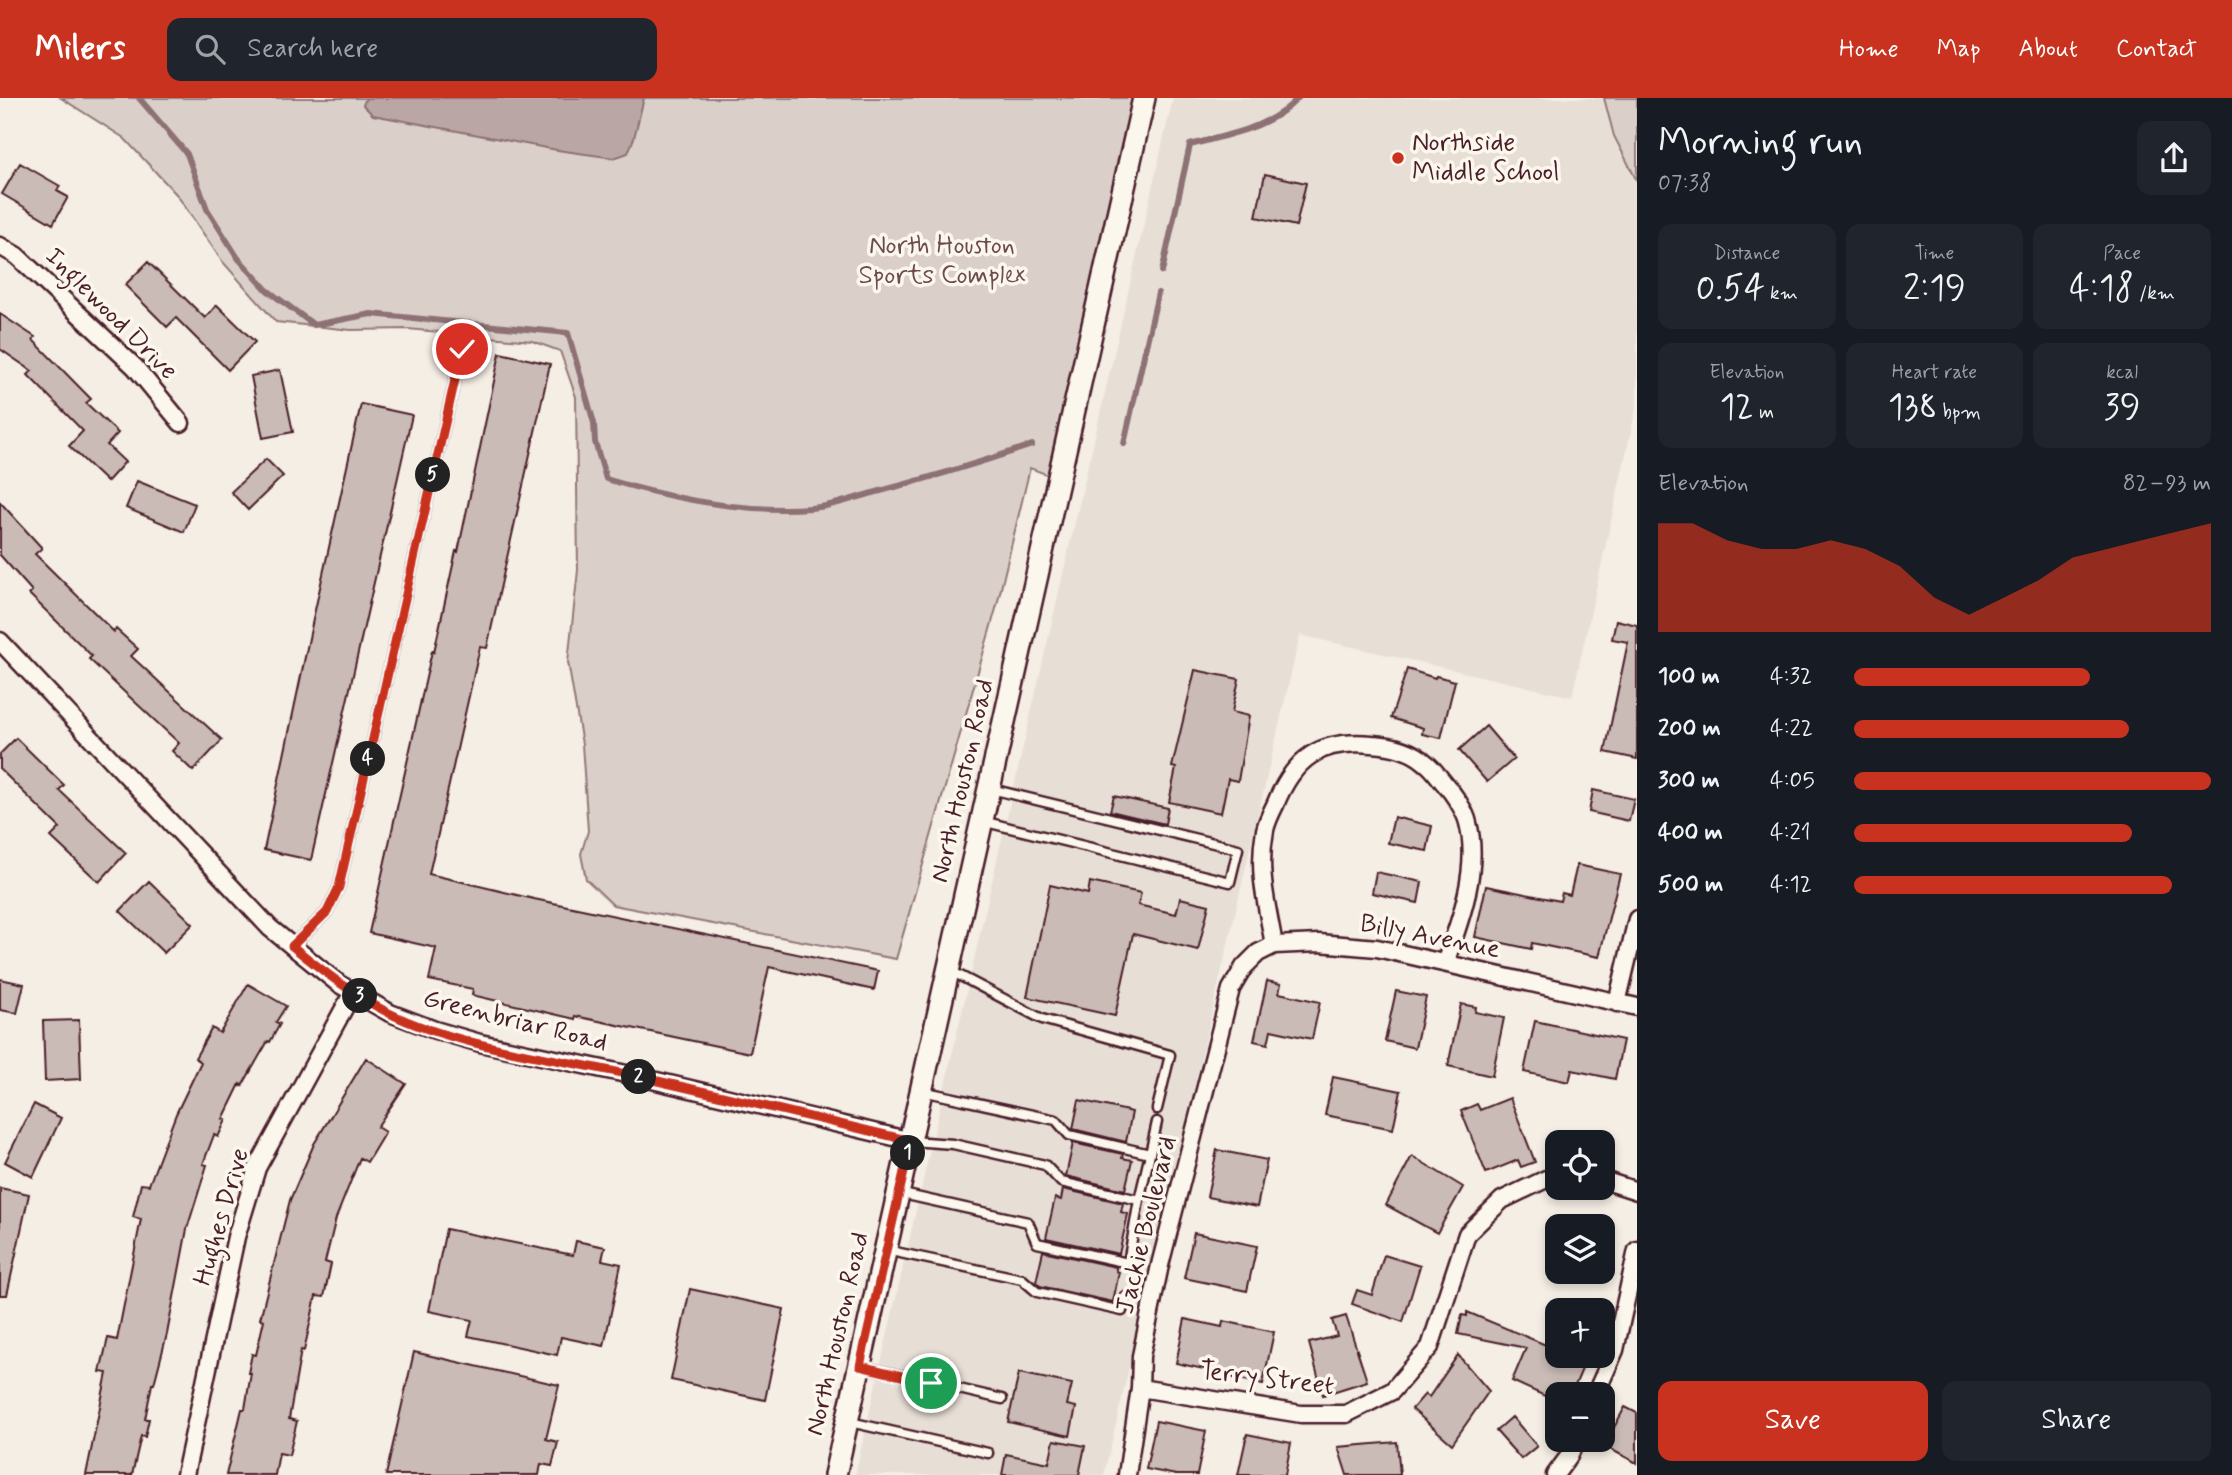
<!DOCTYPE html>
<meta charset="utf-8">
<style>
:root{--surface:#171b24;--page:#20242c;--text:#f1f3f6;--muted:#9ea1a6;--accent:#c8321e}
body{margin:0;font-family:Mynerve,sans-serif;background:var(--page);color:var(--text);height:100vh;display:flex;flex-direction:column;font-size:26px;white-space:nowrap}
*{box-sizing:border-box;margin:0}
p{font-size:23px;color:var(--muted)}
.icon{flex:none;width:38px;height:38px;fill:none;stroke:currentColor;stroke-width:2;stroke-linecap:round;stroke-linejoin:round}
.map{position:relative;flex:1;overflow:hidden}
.drawer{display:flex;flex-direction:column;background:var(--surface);width:595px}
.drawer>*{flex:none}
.fabs{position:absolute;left:1545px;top:1032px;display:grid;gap:14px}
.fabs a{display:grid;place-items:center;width:70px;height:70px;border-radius:14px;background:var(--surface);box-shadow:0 4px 10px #0003;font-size:35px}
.pin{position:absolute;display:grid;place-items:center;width:60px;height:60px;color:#fff;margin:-30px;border:4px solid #fff;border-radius:50%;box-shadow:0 2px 7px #0007}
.km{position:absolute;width:35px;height:35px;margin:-18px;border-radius:50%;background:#222;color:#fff;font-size:19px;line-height:35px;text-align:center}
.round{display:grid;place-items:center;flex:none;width:74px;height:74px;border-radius:14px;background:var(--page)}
.summary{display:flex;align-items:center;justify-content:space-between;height:119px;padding:0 21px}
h1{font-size:38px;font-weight:600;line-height:52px}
.figures{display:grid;grid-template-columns:repeat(3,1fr);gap:10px;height:119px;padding:7px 21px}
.figures div{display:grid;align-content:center;border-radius:14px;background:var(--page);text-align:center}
.figures b{font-size:35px;font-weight:600}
.figures small{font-size:19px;font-weight:400}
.figures p{font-size:19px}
.chart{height:196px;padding:14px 21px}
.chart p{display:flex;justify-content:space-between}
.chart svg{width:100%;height:126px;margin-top:7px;fill:var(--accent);opacity:.7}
.button{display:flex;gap:14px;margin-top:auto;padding:14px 21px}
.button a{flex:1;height:80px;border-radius:14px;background:var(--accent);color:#fff;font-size:28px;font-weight:600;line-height:80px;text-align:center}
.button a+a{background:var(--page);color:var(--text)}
ul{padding:0 21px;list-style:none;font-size:23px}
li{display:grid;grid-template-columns:112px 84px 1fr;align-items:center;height:52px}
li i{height:18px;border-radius:9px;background:var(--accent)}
header{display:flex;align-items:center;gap:42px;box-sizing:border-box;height:98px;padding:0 35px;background:var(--accent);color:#fff}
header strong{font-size:33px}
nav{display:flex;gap:38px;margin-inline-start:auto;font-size:24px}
.search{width:490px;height:63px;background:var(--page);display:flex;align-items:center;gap:18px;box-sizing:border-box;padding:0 24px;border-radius:14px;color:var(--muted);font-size:26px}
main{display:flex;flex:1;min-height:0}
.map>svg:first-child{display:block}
</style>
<header>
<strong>Milers</strong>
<div class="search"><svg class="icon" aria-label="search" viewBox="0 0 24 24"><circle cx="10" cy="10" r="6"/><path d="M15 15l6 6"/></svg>Search here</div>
<nav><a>Home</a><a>Map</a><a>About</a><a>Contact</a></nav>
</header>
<main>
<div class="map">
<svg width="1637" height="1377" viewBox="0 0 1637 1377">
<rect width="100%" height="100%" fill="#f4eee4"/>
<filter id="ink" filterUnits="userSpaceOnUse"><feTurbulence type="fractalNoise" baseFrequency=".0143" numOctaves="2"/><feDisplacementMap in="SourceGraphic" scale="14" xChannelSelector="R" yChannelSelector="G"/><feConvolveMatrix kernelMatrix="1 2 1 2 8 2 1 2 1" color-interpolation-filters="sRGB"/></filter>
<g filter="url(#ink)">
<path fill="#e7dfd6" d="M1173 0H1637V306L1572 599 1300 537 1104 1377H855Z"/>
<path fill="#dbd0c9" stroke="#92787a" stroke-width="2" d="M61 0H1144L1059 381 1030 370 997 507 896 861 613 807 586 781 581 756 588 733 582 646 568 564 578 472 576 299 560 253 532 243 408 231 351 232 276 224 222 163 177 97 124 40Z
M1604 0H1637V83L1614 38Z"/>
<path fill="#baa7a5" stroke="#8d7174" stroke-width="2" d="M366 0H644L634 40 628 55 614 60 557 52 373 17 363 7Z"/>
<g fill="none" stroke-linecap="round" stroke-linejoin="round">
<path stroke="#8d7174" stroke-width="6" d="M139 0 187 56 207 111 238 160 267 192 314 227 371 216 568 235 594 325 595 344 606 381C672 401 743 415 811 410 832 409 854 400 873 395 927 381 979 365 1032 347
M1162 174 1190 47C1229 36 1269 31 1298 0
M1124 346 1158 195"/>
</g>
<path fill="#cabbb6" stroke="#4a1f2b" stroke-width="2" d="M20 65 60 88 57 93 68 99 53 126 2 96Z
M1265 76 1306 85 1296 128 1256 119Z
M148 164 205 220 217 207 255 244 228 272 176 220 167 229 125 187Z
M0 216 35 239 33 242 91 301 86 305 118 335 107 347 125 364 107 384 69 348 83 333 28 277 32 273 0 251Z
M500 255 550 266 487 550 480 549 429 776 534 801 878 873 874 892 769 869 750 955 575 918V921L472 897 473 891 429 882 436 850 369 835 432 553 434 554 456 453 458 454Z
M280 272 293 334 263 340 251 278Z
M361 306 412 317 311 762 264 752 315 512Z
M266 361 283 378 248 412 231 394Z
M137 383 195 406 184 434 126 410Z
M0 404 42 450 35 456 114 534 116 531 138 551 131 558 222 642 193 673 172 653 179 645 89 561 92 558 29 496 32 493 0 457Z
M1616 522 1637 527V661L1605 654 1628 544 1612 541Z
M1407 571 1435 580 1436 578 1455 583 1441 640 1422 636 1423 630 1391 620Z
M1195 572 1239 581 1232 614 1249 618 1238 683 1228 681 1221 715 1169 704 1176 670 1172 669Z
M1486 628 1514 661 1487 684 1459 652Z
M16 640 64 687 59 692 126 755 99 784 51 739 60 730 0 671V656Z
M1593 692 1634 701 1629 723 1589 714Z
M1114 698 1168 710 1165 726 1110 713Z
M1394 719 1432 728 1427 753 1388 745Z
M1577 767 1620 776 1599 859 1532 845 1531 851 1475 839 1486 788 1560 803 1562 795 1570 797Z
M1376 774 1422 784 1418 805 1372 795Z
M149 783 193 826 164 855 120 813Z
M1090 784 1141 795 1138 807 1176 816 1180 800 1209 807 1198 852 1133 836 1115 918 1027 899 1050 787 1088 796Z
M0 881 24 886 17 915 0 912Z
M1267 883 1281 886 1279 895 1320 904 1312 941 1271 932 1268 946 1254 943Z
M248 886 286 908 276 924 280 926 270 944 268 943 242 988 240 986 223 1021 226 1022 218 1039 214 1037 203 1066 207 1067 187 1131 167 1236 154 1286H152L145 1321H149L145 1339 141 1338 132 1377H86L107 1275 100 1274 108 1240 117 1242 141 1121 133 1119 141 1086 149 1087 176 1016 201 964 195 960 212 930 220 935Z
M1396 893 1426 899 1415 950 1385 943Z
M1461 906 1476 909 1475 914 1504 920 1492 978 1448 968Z
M79 922 81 981 45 983 43 923Z
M1535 923 1623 942 1615 981 1572 972 1569 984 1524 974Z
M366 960 406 986 377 1029 385 1034 367 1064 360 1060 336 1120 325 1164 331 1166 324 1199 316 1198 304 1253 301 1252 289 1321 297 1323 289 1357 279 1355 275 1377H226L242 1311H245L251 1275H248L252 1256 256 1257 264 1222 260 1221 290 1102 314 1046Z
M1333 979 1401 993 1393 1031 1325 1017Z
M1510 1000 1535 1064 1521 1069 1518 1062 1486 1075 1461 1013 1477 1006 1480 1012Z
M1079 1002 1132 1014 1126 1044 1073 1031Z
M34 1006 61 1020 33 1079 5 1064Z
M1073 1045 1123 1056 1122 1060 1132 1062 1125 1092 1066 1078Z
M1217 1052 1267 1062 1257 1109 1207 1099Z
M1412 1058 1463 1089 1437 1135 1386 1107Z
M0 1090 29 1096 7 1197H0Z
M1063 1091 1123 1105 1121 1114 1128 1116 1119 1156 1046 1140 1055 1100 1061 1102Z
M446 1131 573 1157 576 1143 605 1149 602 1162 621 1166 604 1248 561 1239 557 1257 468 1238 472 1222 429 1213Z
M1194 1135 1257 1148 1247 1193 1184 1180Z
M1043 1153 1116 1169V1173L1119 1174 1113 1204 1040 1188 1036 1184Z
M1384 1157 1420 1168 1403 1224 1352 1206 1357 1192 1372 1197Z
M690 1191 784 1211 765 1302 671 1282Z
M1467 1214 1558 1252V1258H1572L1585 1264 1571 1297H1558V1304L1512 1283 1526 1250 1458 1236 1462 1217 1467 1218Z
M1346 1218 1367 1283 1323 1297 1309 1245 1337 1238 1332 1222Z
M1185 1221 1222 1229 1223 1223 1274 1234 1263 1286 1230 1279 1229 1282 1212 1279 1213 1273 1176 1265Z
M414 1254 559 1287 546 1341 558 1344 552 1368 541 1366 539 1377H386Z
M1458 1257 1489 1293 1452 1346 1412 1311 1425 1296 1429 1299Z
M1019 1275 1072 1286 1067 1307 1076 1309 1070 1338 1008 1324Z
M1625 1309 1637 1315V1365L1604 1348Z
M1512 1319 1537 1348 1521 1361 1496 1333Z
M1156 1323 1206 1333 1197 1377H1176L1146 1371Z
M1247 1336 1291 1345 1285 1377H1238Z
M1054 1342 1085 1348 1079 1377H1002L1006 1356 1049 1365Z
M1397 1344 1400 1377H1347L1338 1349Z"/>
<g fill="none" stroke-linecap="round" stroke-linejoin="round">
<g stroke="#4a1f2b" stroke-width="13">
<path id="service" d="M982 723 1230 784 1238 751 991 691
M292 848 327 814 339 789 462 251
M949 872 1042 921 1170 957 1157 1011
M922 993 1056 1022 1069 1037 1150 1056 1139 1102
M1150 1056 1157 1024
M898 1095 1028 1124 1037 1145 1128 1165 1139 1102 1061 1084 1045 1067 953 1046 911 1043
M886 1152 1022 1181 1037 1194 1122 1213 1125 1199
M860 1268 1002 1301
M850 1324 988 1355"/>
</g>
<g stroke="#4a1f2b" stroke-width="21">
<path id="minor" d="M0 148 17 158 135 269 181 325
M0 543 270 830 339 886 390 915 435 932 480 945 631 977 911 1043
M1274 847C1267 806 1257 775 1265 732 1267 723 1271 715 1275 707 1294 660 1320 641 1372 646 1390 647 1412 652 1426 665 1433 670 1438 678 1444 685 1453 695 1465 712 1468 725 1480 770 1460 824 1445 865
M1617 905 1637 821
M1603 1082 1637 1093
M1140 1290 1301 1316H1346L1392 1293 1430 1249 1467 1136 1502 1102 1546 1081H1558
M1595 1297 1615 1252 1637 1152
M185 1377 236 1139 257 1070 353 894
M1127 1377 1140 1290 1141 1258 1160 1167 1231 891 1244 869 1258 855 1274 847 1319 845 1377 850 1637 909
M1555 1377 1569 1358 1576 1342"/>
</g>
<g stroke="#4a1f2b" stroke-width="26">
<path id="tertiary" d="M835 1377 1144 0"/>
</g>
<use href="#service" stroke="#fbf7ec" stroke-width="8"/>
<use href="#minor" stroke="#fbf7ec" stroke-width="16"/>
<use href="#tertiary" stroke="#fbf7ec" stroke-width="21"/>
</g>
</g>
<g fill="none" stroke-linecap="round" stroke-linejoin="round" filter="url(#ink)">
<g stroke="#fff" stroke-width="14">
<path id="route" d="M462 251 339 789 327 814 292 848C323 873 353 897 389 915 457 949 556 960 631 977 725 998 818 1021 911 1043L860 1268 931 1285"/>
</g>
<use href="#route" stroke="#c8321e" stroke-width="9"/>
</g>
<circle fill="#c8321e" stroke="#fbf7ec" stroke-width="2.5" cx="1398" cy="60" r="7"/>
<g text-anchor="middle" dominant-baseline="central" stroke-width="7" stroke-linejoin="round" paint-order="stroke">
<g font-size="26" fill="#4a1f2b" stroke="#fbf7ec" text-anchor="start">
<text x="1412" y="45">Northside<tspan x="1412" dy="30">Middle School</tspan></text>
</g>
<g font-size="26" fill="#6e4b52" stroke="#fbf7ec">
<text x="942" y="148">North Houston<tspan x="942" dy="30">Sports Complex</tspan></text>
</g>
<g font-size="26" fill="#4a1f2b" stroke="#fbf7ec">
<text transform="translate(111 216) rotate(45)">Inglewood Drive</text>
<text transform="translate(963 683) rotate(-77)">North Houston Road</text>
<text transform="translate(1430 839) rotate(11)">Billy Avenue</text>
<text transform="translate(515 923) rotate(14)">Greenbriar Road</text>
<text transform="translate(222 1119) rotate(-74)">Hughes Drive</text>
<text transform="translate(1147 1127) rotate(-76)">Jackie Boulevard</text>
<text transform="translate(838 1236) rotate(-77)">North Houston Road</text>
<text transform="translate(1267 1281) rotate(7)">Terry Street</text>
</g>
</g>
</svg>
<div class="fabs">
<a><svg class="icon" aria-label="locate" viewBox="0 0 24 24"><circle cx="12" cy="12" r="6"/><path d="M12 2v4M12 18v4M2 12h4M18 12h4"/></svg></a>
<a><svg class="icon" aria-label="layers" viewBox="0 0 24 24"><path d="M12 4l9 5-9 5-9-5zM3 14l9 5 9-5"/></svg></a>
<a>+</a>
<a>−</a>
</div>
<div class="pin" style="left:931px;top:1285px;background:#1e9e55"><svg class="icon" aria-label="arrive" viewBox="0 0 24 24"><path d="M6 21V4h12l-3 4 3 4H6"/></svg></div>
<div class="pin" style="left:462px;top:251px;background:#d93025"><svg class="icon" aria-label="check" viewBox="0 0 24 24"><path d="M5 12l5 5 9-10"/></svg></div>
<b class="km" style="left:908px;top:1055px">1</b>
<b class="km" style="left:639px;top:979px">2</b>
<b class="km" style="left:360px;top:898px">3</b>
<b class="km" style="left:368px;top:661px">4</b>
<b class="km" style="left:433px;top:377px">5</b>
</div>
<section class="drawer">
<div class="summary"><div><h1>Morning run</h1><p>07:38</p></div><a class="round"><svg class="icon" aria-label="share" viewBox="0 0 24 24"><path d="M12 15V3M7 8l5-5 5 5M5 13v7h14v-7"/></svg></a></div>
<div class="figures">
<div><p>Distance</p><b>0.54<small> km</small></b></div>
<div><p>Time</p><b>2:19</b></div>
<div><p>Pace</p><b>4:18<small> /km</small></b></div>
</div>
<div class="figures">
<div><p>Elevation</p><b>12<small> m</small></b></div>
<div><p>Heart rate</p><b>138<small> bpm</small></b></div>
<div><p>kcal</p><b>39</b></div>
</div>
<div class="chart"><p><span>Elevation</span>82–93 m</p>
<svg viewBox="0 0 160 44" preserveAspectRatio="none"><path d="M0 44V6L10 6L20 12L30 15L40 15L50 12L60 15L70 21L80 32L90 38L100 32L110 26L120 18L130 15L140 12L150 9L160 6V44z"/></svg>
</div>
<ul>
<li><b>100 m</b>4:32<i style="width:66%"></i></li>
<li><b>200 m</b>4:22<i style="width:77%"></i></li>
<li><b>300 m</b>4:05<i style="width:100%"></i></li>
<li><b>400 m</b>4:21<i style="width:78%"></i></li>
<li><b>500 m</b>4:12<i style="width:89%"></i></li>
</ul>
<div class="button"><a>Save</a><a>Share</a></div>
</section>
</main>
